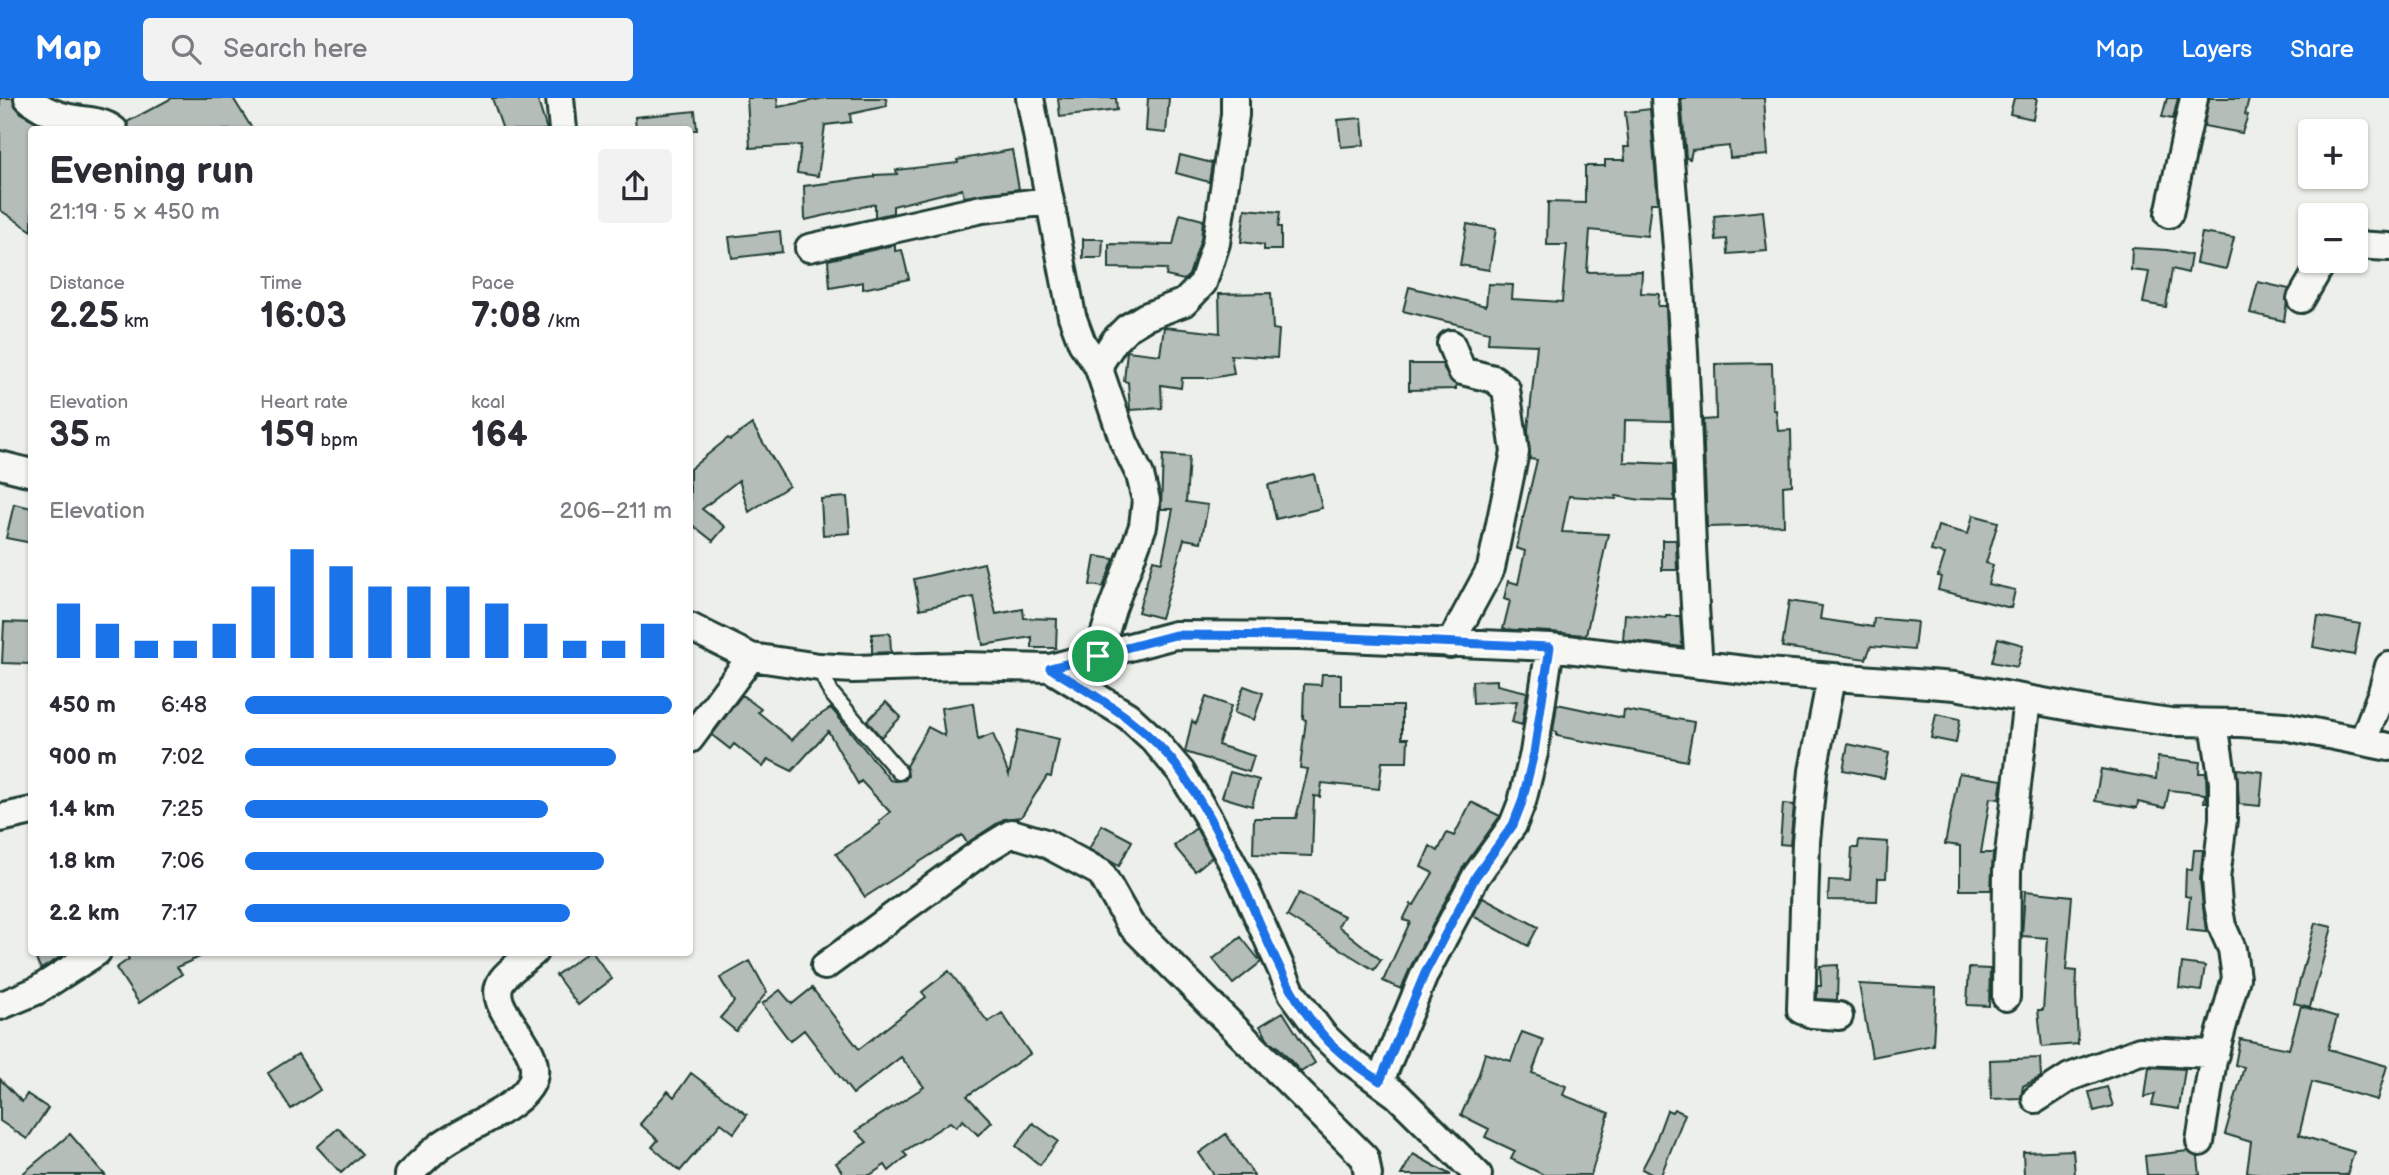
<!DOCTYPE html>
<meta charset="utf-8">
<style>
:root{--surface:#fff;--page:#f2f2f3;--text:#2b2b33;--muted:#7c7c81;--accent:#1a73e8}
body{margin:0;font-family:"Balsamiq Sans",sans-serif;background:var(--page);color:var(--text);height:100vh;display:flex;flex-direction:column;font-size:26px;white-space:nowrap}
*{box-sizing:border-box;margin:0}
p{font-size:23px;color:var(--muted)}
.icon{flex:none;width:38px;height:38px;fill:none;stroke:currentColor;stroke-width:2;stroke-linecap:round;stroke-linejoin:round}
.map{position:relative;flex:1;overflow:hidden}
.details{position:absolute;left:28px;top:28px;width:665px;height:830px;display:flex;flex-direction:column;background:var(--surface);border-radius:7px;box-shadow:0 2px 5px #0004}
.details>*{flex:none}
.tools{position:absolute;left:2298px;top:21px;display:grid;gap:14px}
.tools a{display:grid;place-items:center;width:70px;height:70px;border-radius:7px;background:var(--surface);box-shadow:0 2px 5px #0004;font-size:35px}
.pin{position:absolute;display:grid;place-items:center;width:60px;height:60px;color:#fff;margin:-30px;border:4px solid #fff;border-radius:50%;box-shadow:0 2px 7px #0007}
.round{display:grid;place-items:center;flex:none;width:74px;height:74px;border-radius:7px;background:var(--page)}
.summary{display:flex;align-items:center;justify-content:space-between;height:119px;padding:0 21px}
h1{font-size:38px;font-weight:700;line-height:52px}
.metrics{display:grid;grid-template-columns:repeat(3,1fr);gap:10px;height:119px;padding:7px 21px}
.metrics div{display:grid;align-content:center}
.metrics b{font-size:35px;font-weight:700}
.metrics small{font-size:19px;font-weight:400}
.metrics p{font-size:19px}
.chart{height:196px;padding:14px 21px}
.chart p{display:flex;justify-content:space-between}
.chart svg{width:100%;height:126px;margin-top:7px;stroke:var(--accent);stroke-width:6}
ul{padding:0 21px;list-style:none;font-size:23px}
li{display:grid;grid-template-columns:112px 84px 1fr;align-items:center;height:52px}
li i{height:18px;border-radius:9px;background:var(--accent)}
header{display:flex;align-items:center;gap:42px;box-sizing:border-box;height:98px;padding:0 35px;background:var(--accent);color:#fff}
header strong{font-size:33px}
nav{display:flex;gap:38px;margin-inline-start:auto;font-size:24px}
.search{width:490px;height:63px;background:var(--page);display:flex;align-items:center;gap:18px;box-sizing:border-box;padding:0 24px;border-radius:7px;color:var(--muted);font-size:26px}
.map>svg:first-child{display:block}
</style>
<header>
<strong>Map</strong>
<div class="search"><svg class="icon" aria-label="search" viewBox="0 0 24 24"><circle cx="10" cy="10" r="6"/><path d="M15 15l6 6"/></svg>Search here</div>
<nav><a>Map</a><a>Layers</a><a>Share</a></nav>
</header>
<div class="map">
<svg width="2389" height="1077" viewBox="0 0 2389 1077">
<rect width="100%" height="100%" fill="#edefea"/>
<filter id="ink" filterUnits="userSpaceOnUse"><feTurbulence type="fractalNoise" baseFrequency=".0143" numOctaves="2"/><feDisplacementMap in="SourceGraphic" scale="14" xChannelSelector="R" yChannelSelector="G"/><feConvolveMatrix kernelMatrix="1 2 1 2 8 2 1 2 1" color-interpolation-filters="sRGB"/></filter>
<g filter="url(#ink)">
<path fill="#b4bdb8" stroke="#1f3d34" stroke-width="2" d="M0 0H13L14 6 22 16 52 32H32V133L0 112Z
M172 0H233L253 32H129L127 24Z
M492 0H537L547 32H503Z
M747 0H777L778 9 825 0H886L887 8 850 16 851 24 825 27 818 78 797 75 801 47 750 50Z
M1058 0H1116L1117 12 1060 19Z
M1148 0H1169L1166 35 1146 33Z
M1681 0H1764L1768 57 1730 60 1729 48 1692 52 1690 61 1686 60Z
M2014 0H2037L2033 21 2010 16Z
M2167 0H2178L2173 21 2162 19Z
M2209 0H2249L2245 16 2248 17 2242 35 2204 28Z
M1650 11 1658 105H1651L1647 138 1590 132 1587 174 1642 173 1641 195 1659 196 1658 208H1666L1671 323 1625 322 1624 364 1673 366 1674 403 1641 402 1616 398V401L1569 398 1562 434 1608 436 1586 537 1503 531 1510 503 1504 501 1508 483 1518 486 1525 453 1516 450 1537 362 1530 361 1528 332 1537 247 1488 245 1489 234 1403 213 1409 189 1486 208 1488 186 1513 187 1512 201 1562 204 1567 147H1547L1548 104 1585 105V68H1605V62H1625L1624 49H1629L1625 14Z
M695 13 697 32H636L635 19Z
M1362 20 1364 47 1341 49 1338 22Z
M1012 52 1019 91 964 99 962 91 893 108V115L875 119V106L805 122 804 88 874 79V77L897 76 896 72 958 65 957 62Z
M1180 57 1212 65 1209 84 1176 75Z
M1245 111 1280 114 1278 129H1281V152H1264V147L1241 144Z
M1763 113 1767 153 1728 156 1727 141 1716 142 1714 118Z
M1180 116 1203 122 1201 141 1189 177 1184 182 1166 178 1167 171 1109 170V146L1173 147Z
M1467 126 1496 131 1489 172 1460 167Z
M780 133 782 154 732 160 729 139Z
M2202 135 2234 140 2226 171 2196 165Z
M1083 141H1103L1102 160H1083Z
M895 147V153L902 152 909 181 863 191V184L830 190 828 162Z
M2132 150 2167 152 2191 157 2188 175 2172 171 2166 209 2143 205 2149 174 2131 172Z
M2258 184 2289 191 2284 223 2250 215Z
M1271 195 1273 231 1279 232 1277 260 1231 257 1234 276 1211 280H1182L1181 290 1161 287 1162 310 1130 312 1128 284 1124 283 1127 253 1160 257 1164 229 1220 235 1219 196Z
M1772 265 1773 312H1776L1778 333 1791 332 1792 387 1783 388 1784 427 1707 429 1703 322 1716 321 1715 266Z
M1409 266H1442L1448 279 1456 287V291L1409 292Z
M752 326 789 388 749 414 739 382 702 411 725 429 713 443 690 425V371L728 340 730 342Z
M1163 357 1189 359 1186 404 1208 407 1201 444 1184 441 1161 520 1138 514 1153 462 1162 464 1173 411H1161Z
M1314 376 1322 410 1276 421 1268 387Z
M847 399 850 435 823 437 821 401Z
M14 406 32 410V445L6 440Z
M1973 417 1998 424 1986 465 1993 467 1988 486 2015 492 2011 510 1938 492 1941 479 1938 478 1945 456 1931 453 1938 428 1968 436Z
M1662 442H1676L1677 472H1662Z
M1095 458 1114 461 1103 489 1090 487Z
M984 465 996 516 1023 511 1024 520 1057 521 1056 550H1032V539L983 547 974 499 920 511 914 481Z
M1789 503 1822 508 1820 521 1873 529 1874 520 1917 524 1914 552 1871 548 1866 561 1782 549Z
M1625 516 1666 520V518H1680L1682 549 1623 542Z
M2318 518 2360 526 2354 557 2313 549Z
M4 524 32 525V566L2 565Z
M890 535 891 554 872 555V536Z
M1998 540 2023 547 2017 569 1992 564Z
M1322 576H1341V608H1402V640H1408L1407 664H1382L1379 691 1322 685 1320 699 1314 698 1312 758 1253 756 1254 720H1296L1308 671 1300 670 1306 622 1303 621 1304 586 1321 587Z
M1497 582V587L1527 594 1522 627 1512 624 1517 603 1473 606 1472 583Z
M1244 588 1263 595 1254 622 1234 615Z
M742 597 761 611 758 614 792 642 809 624 831 610 890 682 896 683 905 682 908 678 906 668 928 629 945 638 941 610 973 605 978 642 993 636 1009 677 1018 632 1059 641 1051 679 1047 678 1021 719 1004 721 967 745 962 737 865 799 836 756 880 726 879 723 890 714 861 683 858 686 828 633 792 673 768 661 763 669 734 646 730 651 712 637Z
M1206 599 1231 608 1218 647 1254 658 1249 674 1185 654 1192 623 1196 626Z
M886 604 901 619 881 639 867 623Z
M1557 606 1623 620 1624 612 1694 624 1687 663 1557 638V634L1553 633Z
M1936 616 1960 621 1956 645 1931 640Z
M1848 646 1889 655 1884 680 1843 672Z
M2158 659 2200 664 2199 675H2206L2207 704H2204L2205 696 2169 692 2165 710 2138 704 2137 710 2095 703 2101 671 2156 681Z
M2237 671 2263 674 2260 708 2239 706Z
M1230 674 1259 682 1252 708 1222 699Z
M1959 675 2002 682 1999 701 1990 700 1981 755H1993L1991 792H1960V748L1945 746Z
M1471 704 1500 718 1462 771 1411 868 1401 891 1383 883 1410 824 1403 822 1411 806 1414 807 1433 775 1421 769 1430 748 1438 753 1447 735 1454 738Z
M1783 706 1794 707 1790 747 1780 746Z
M1102 727 1132 743 1119 768 1089 751Z
M1196 730 1212 759 1195 773 1174 748Z
M1859 742 1888 744 1886 780H1878L1877 803 1828 802 1829 782 1850 783 1852 750H1858Z
M2194 752H2203L2200 782 2206 834 2187 832 2190 799 2185 798 2186 771 2192 772Z
M2025 793 2072 798 2066 872 2077 873 2076 897 2078 946 2042 949 2038 912H2043L2048 840 2022 838Z
M1299 795 1344 818 1338 828 1381 862 1374 872 1287 818Z
M1483 799 1538 829 1528 848 1473 818Z
M2315 825 2332 829 2310 909 2294 905Z
M1241 839 1261 864 1233 886 1213 861Z
M32 854H68L41 871Z
M124 854H211L177 869 182 876 139 905 116 870 129 861Z
M588 854H592L612 881 578 907 556 877Z
M750 863 767 894 736 933 720 920 734 904 720 880Z
M2182 865 2205 868 2201 893 2179 890Z
M1838 867 1837 902 1817 901V888H1821L1820 868Z
M1969 870 1990 871 1989 908 1967 907Z
M949 873 988 924 1002 915 1030 956 967 998 992 1024 978 1037 963 1022 956 1029 950 1024 903 1054 907 1058 889 1073 885 1067 870 1077H844L836 1065 867 1044 856 1033 924 989 901 959 853 996 804 932 790 943 762 906 780 892 792 906 812 890 859 951 926 899 922 894Z
M1859 886 1936 890 1933 947 1872 959Z
M2301 908 2337 919 2328 951 2387 968 2377 1002 2312 984 2299 1037 2354 1054 2347 1077H2270L2247 1074 2251 1044 2225 1036 2244 969 2235 967 2240 941 2289 951Z
M1283 914 1315 965 1301 974 1277 948 1276 949 1269 943 1260 928Z
M1522 934 1544 942 1532 975 1566 988 1563 997 1609 1015 1591 1077H1544L1511 1061 1515 1053 1485 1039 1489 1031 1461 1017 1478 979 1485 955 1511 963Z
M298 956 320 992 291 1011 268 975Z
M2040 960 2041 979 2023 988 2021 1000 1991 1001 1990 962Z
M2149 969 2185 971 2179 1011 2152 1007 2155 996 2145 999Z
M691 975 747 1017 734 1035 721 1025 680 1073 652 1049 658 1042 640 1026 668 993 674 999Z
M0 981 22 1004 27 996 48 1010 27 1041 0 1023Z
M2107 989 2113 1008 2094 1013 2089 994Z
M1674 1011 1685 1016 1661 1077H1653L1642 1071 1653 1050 1667 1012 1672 1014Z
M1033 1025 1058 1043 1040 1067 1016 1048Z
M338 1030 362 1056 341 1075 317 1049Z
M70 1036 105 1077H21L57 1047Z
M1226 1036 1254 1077H1214L1199 1055Z
M2073 1052 2075 1077H2024L2023 1054Z
M2188 1053 2198 1060 2200 1077H2147L2145 1058Z
M1413 1056 1451 1077H1401Z"/>
<g fill="none" stroke-linecap="round" stroke-linejoin="round">
<g stroke="#1f3d34" stroke-width="19">
<path id="service" d="M819 569 831 595 899 674"/>
</g>
<g stroke="#1f3d34" stroke-width="32">
<path id="minor" d="M28 0C39 10 55 17 69 20 84 23 102 22 114 32
M560 0 563 32
M1030 0 1072 218 1082 245 1098 268
M1665 0C1672 92 1681 183 1685 275 1690 373 1691 470 1699 567
M2169 116 2194 0
M2356 147 2389 149
M809 150 982 111 1050 103
M2301 201 2323 163
M0 367 32 375
M690 529 751 559 819 569 853 571 961 568 1050 570 1175 537 1300 538 1550 549 1753 573 1955 588 2098 614 2170 624 2241 625 2284 628 2389 649
M1450 546 1491 470 1515 354 1506 291 1494 281 1462 273 1451 246
M1098 558 1112 511 1143 428 1146 402 1140 377 1124 344 1098 268 1115 242 1127 230 1145 219 1185 204 1203 185 1216 145 1235 17V0
M1050 570 1128 618 1154 642 1181 674 1210 723 1242 783 1292 895 1323 937 1348 961 1397 997 1478 1077
M1831 580 1813 673 1806 743 1801 912 1812 916 1839 918
M690 641 751 559
M2363 643 2382 594 2389 568
M0 720 32 713
M825 868 981 754 1012 735 1045 745 1101 775 1130 826 1365 1060 1368 1077
M2006 899 2007 773 2027 601
M0 908 36 893 97 854
M1380 983 1425 875 1476 778 1513 727 1522 704 1534 655 1550 549
M2036 1001 2070 979 2140 953 2215 956
M2200 1044 2213 962 2236 880 2232 851 2222 828 2218 806 2216 781 2223 721V684L2214 625
M408 1077C420 1066 431 1054 444 1045 467 1029 514 1012 529 989 554 951 481 913 502 882 510 871 524 863 534 854"/>
</g>
<use href="#service" stroke="#f6f6f2" stroke-width="14"/>
<use href="#minor" stroke="#f6f6f2" stroke-width="26"/>
</g>
</g>
<g fill="none" stroke-linecap="round" stroke-linejoin="round" filter="url(#ink)">
<g stroke="#fff" stroke-width="14">
<path id="route" d="M1175 537 1300 538 1550 549 1534 655 1522 704 1513 727 1476 778 1425 875 1380 983C1359 969 1338 955 1322 936 1285 893 1266 838 1243 787 1226 749 1205 709 1182 675 1148 627 1099 600 1050 570Z"/>
</g>
<use href="#route" stroke="#1a73e8" stroke-width="9"/>
</g>
</svg>
<div class="tools">
<a>+</a>
<a>−</a>
</div>
<div class="pin" style="left:1098px;top:558px;background:#1e9e55"><svg class="icon" aria-label="arrive" viewBox="0 0 24 24"><path d="M6 21V4h12l-3 4 3 4H6"/></svg></div>
<section class="details">
<div class="summary"><div><h1>Evening run</h1><p>21:19 · 5 × 450 m</p></div><a class="round"><svg class="icon" aria-label="share" viewBox="0 0 24 24"><path d="M12 15V3M7 8l5-5 5 5M5 13v7h14v-7"/></svg></a></div>
<div class="metrics">
<div><p>Distance</p><b>2.25<small> km</small></b></div>
<div><p>Time</p><b>16:03</b></div>
<div><p>Pace</p><b>7:08<small> /km</small></b></div>
</div>
<div class="metrics">
<div><p>Elevation</p><b>35<small> m</small></b></div>
<div><p>Heart rate</p><b>159<small> bpm</small></b></div>
<div><p>kcal</p><b>164</b></div>
</div>
<div class="chart"><p><span>Elevation</span>206–211 m</p>
<svg viewBox="0 0 160 44" preserveAspectRatio="none"><path d="M5 44V25M15 44V32M25 44V38M35 44V38M45 44V32M55 44V19M65 44V6M75 44V12M85 44V19M95 44V19M105 44V19M115 44V25M125 44V32M135 44V38M145 44V38M155 44V32"/></svg>
</div>
<ul>
<li><b>450 m</b>6:48<i style="width:100%"></i></li>
<li><b>900 m</b>7:02<i style="width:87%"></i></li>
<li><b>1.4 km</b>7:25<i style="width:71%"></i></li>
<li><b>1.8 km</b>7:06<i style="width:84%"></i></li>
<li><b>2.2 km</b>7:17<i style="width:76%"></i></li>
</ul>
</section>
</div>
